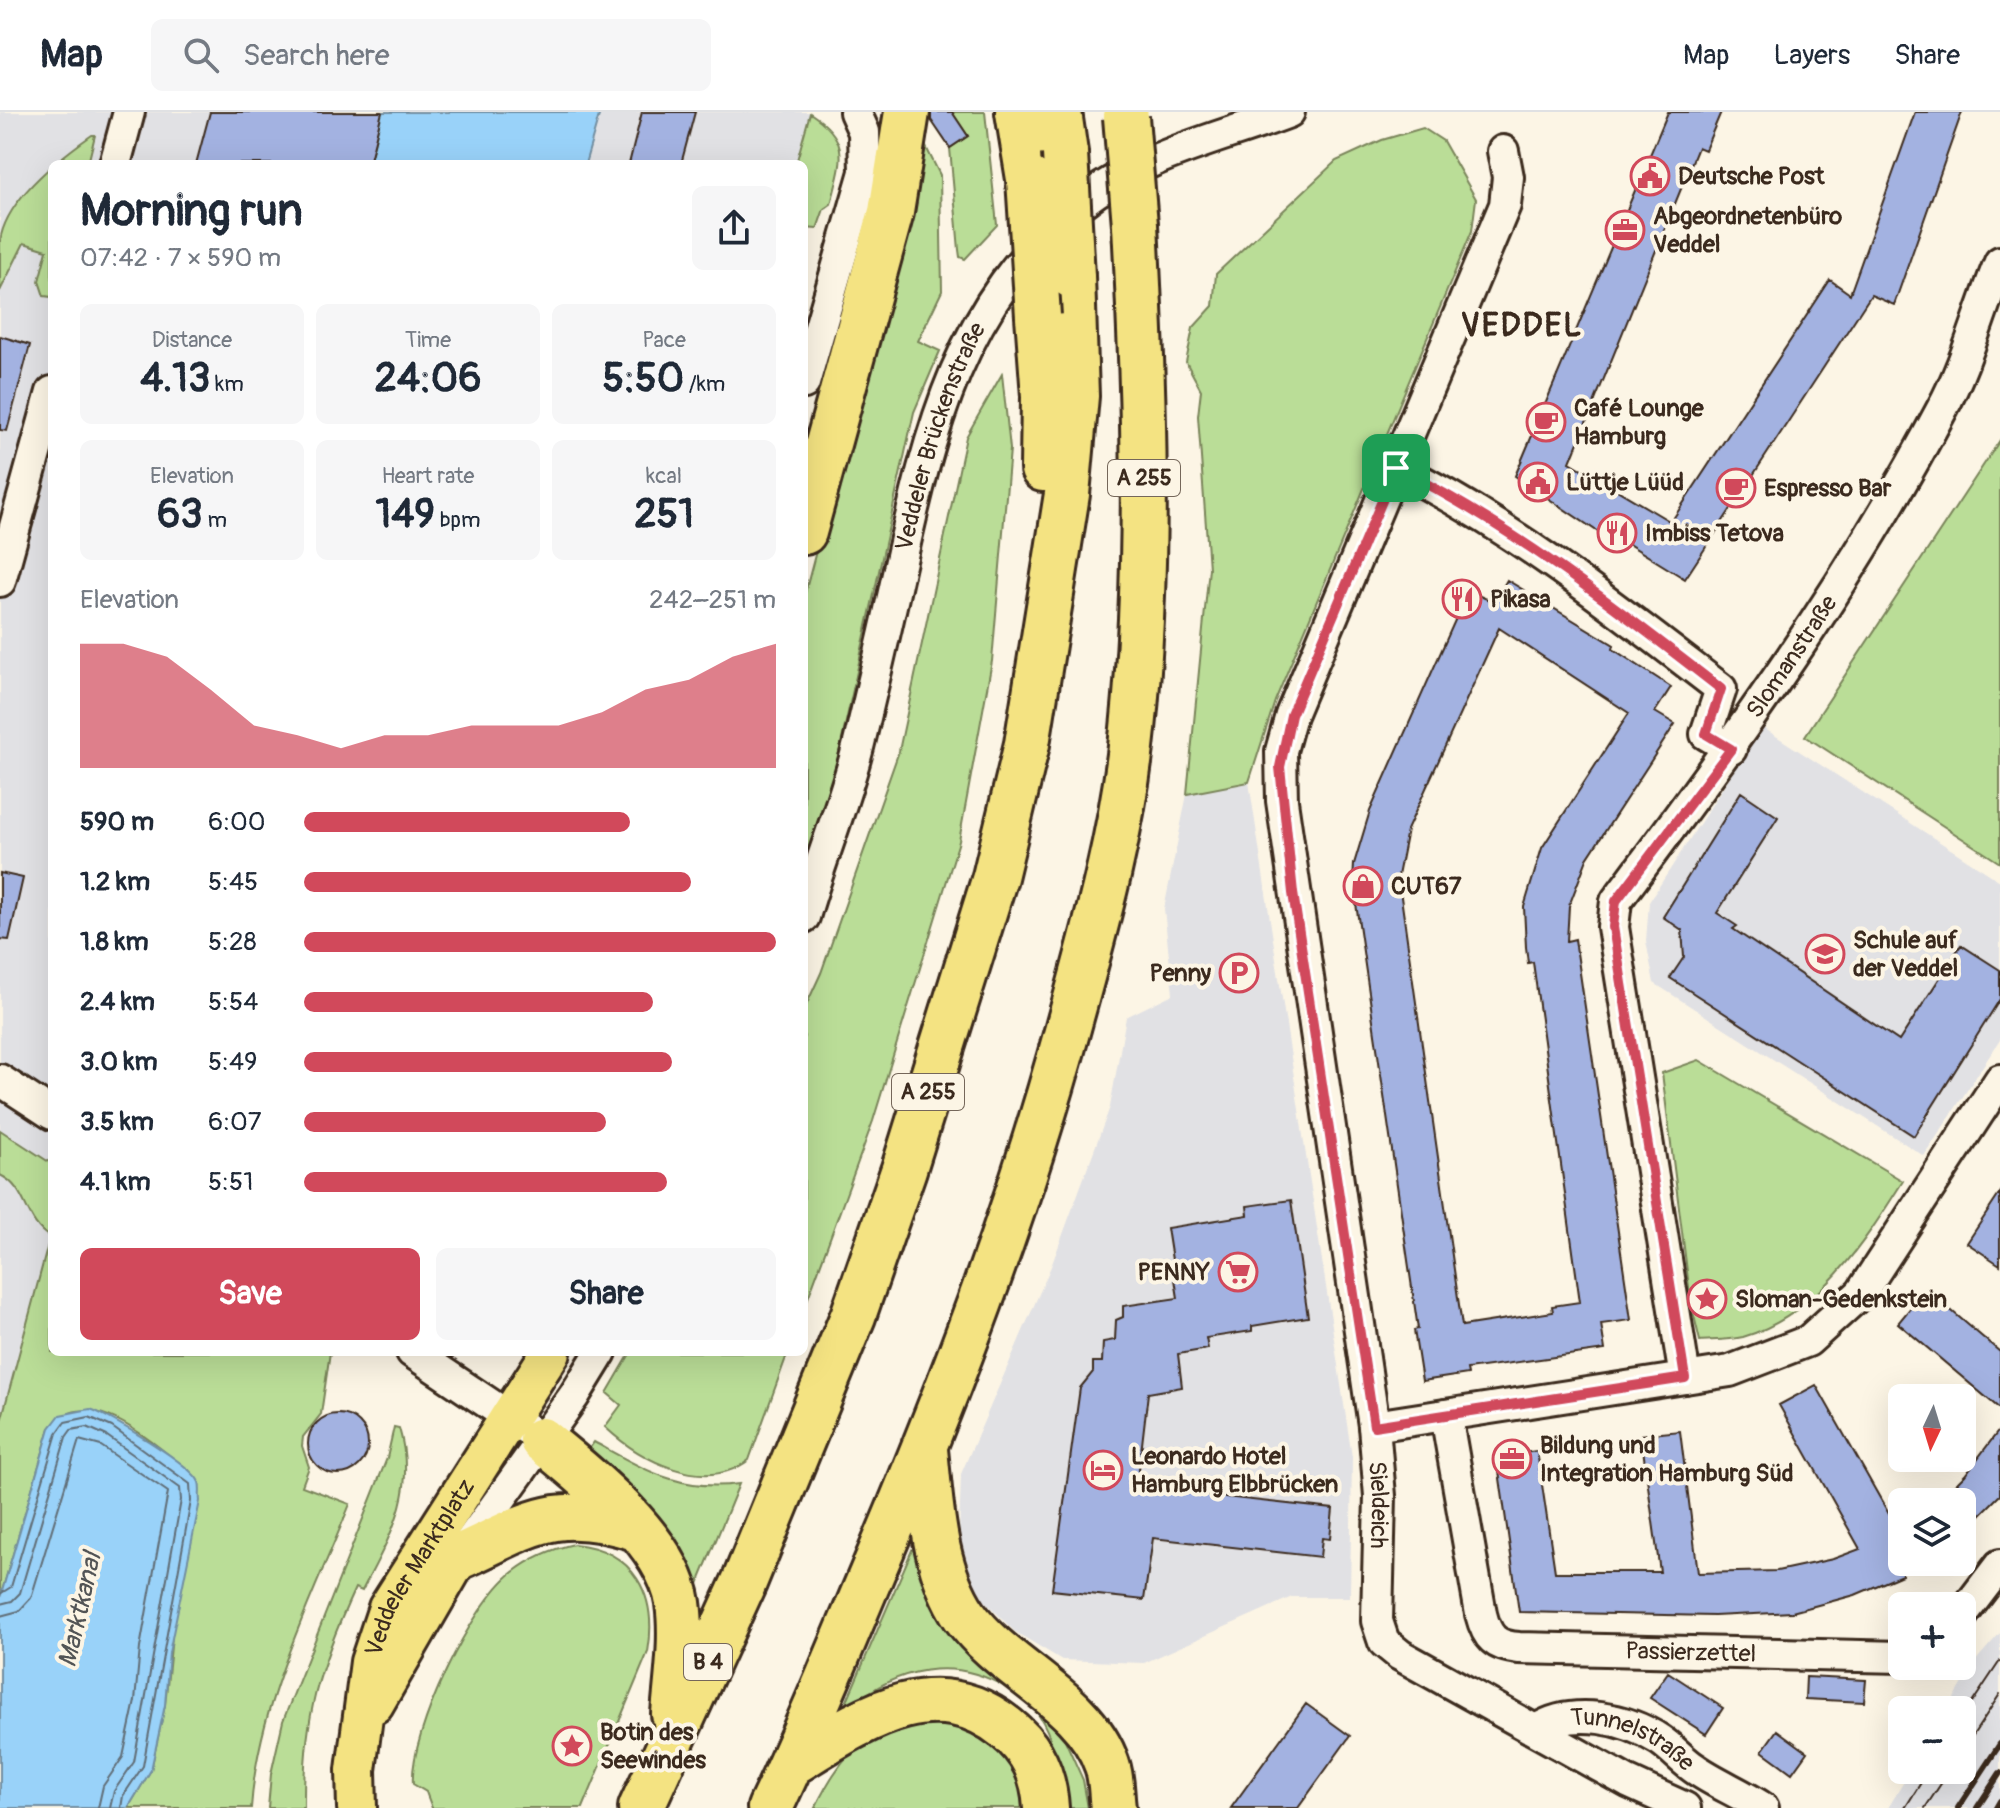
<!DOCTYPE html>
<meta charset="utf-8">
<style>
:root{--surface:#fff;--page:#f6f6f7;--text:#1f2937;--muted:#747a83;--line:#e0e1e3;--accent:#d1495b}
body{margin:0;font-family:Pangolin,sans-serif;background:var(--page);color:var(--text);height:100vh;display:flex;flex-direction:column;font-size:30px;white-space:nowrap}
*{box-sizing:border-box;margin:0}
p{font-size:26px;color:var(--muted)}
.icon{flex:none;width:44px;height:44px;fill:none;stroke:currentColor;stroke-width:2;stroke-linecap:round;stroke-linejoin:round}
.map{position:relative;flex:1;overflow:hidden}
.details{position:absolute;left:48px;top:48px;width:760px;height:1196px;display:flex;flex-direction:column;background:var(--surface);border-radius:12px;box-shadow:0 8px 32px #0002}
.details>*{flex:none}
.needle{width:52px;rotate:184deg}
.buttons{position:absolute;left:1888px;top:1272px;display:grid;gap:16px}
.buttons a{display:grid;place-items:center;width:88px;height:88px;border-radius:12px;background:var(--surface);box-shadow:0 8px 32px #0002;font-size:40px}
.pin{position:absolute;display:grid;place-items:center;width:68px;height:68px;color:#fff;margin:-34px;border-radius:16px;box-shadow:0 4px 12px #0006}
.round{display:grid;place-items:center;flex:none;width:84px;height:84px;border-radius:12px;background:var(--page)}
.summary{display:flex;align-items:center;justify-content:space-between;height:136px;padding:0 32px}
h1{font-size:44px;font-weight:800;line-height:60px}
.figures{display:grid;grid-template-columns:repeat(3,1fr);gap:12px;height:136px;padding:8px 32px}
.figures div{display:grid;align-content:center;border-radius:12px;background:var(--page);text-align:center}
.figures b{font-size:40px;font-weight:800}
.figures small{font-size:22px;font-weight:400}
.figures p{font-size:22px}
.chart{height:224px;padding:16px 32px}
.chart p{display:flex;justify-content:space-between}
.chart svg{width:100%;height:144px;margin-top:8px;fill:var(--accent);opacity:.7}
.primary-button{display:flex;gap:16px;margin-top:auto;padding:16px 32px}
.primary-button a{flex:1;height:92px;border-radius:12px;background:var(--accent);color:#fff;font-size:32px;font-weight:800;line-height:92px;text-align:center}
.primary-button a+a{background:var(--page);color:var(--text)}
ul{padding:0 32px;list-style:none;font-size:26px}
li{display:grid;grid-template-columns:128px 96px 1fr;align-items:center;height:60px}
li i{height:20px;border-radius:10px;background:var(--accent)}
header{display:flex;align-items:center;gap:48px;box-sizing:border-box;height:112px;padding:0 40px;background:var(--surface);border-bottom:2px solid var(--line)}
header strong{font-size:38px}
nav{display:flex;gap:44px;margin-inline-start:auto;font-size:28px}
.search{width:560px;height:72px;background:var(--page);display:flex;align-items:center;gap:20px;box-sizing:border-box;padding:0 28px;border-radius:12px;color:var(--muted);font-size:30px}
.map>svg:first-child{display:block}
</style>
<header>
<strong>Map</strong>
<div class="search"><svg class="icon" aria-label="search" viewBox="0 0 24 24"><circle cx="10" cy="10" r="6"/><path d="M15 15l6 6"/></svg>Search here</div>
<nav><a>Map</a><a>Layers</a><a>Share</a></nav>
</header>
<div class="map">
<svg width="2000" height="1696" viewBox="0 0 2000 1696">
<rect width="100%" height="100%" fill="#fcf5e5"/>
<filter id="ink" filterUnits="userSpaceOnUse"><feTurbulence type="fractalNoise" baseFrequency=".0125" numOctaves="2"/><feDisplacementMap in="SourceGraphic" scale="16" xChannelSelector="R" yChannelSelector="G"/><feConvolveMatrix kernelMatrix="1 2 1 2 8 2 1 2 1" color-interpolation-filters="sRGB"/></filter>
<g filter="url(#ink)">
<path fill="#e1e1e4" d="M0 0H382L369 52H52V1120L0 1313Z
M600 0H810L796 52H585Z
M1762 615 2000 769V928L1924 1044 1654 871 1646 829 1649 790Z
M1249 670 1352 1345 1350 1485H1292L1144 1551 1062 1548 1014 1519 980 1484 970 1467 959 1423 961 1362 1052 1152 1110 995 1126 905 1173 882 1164 797 1187 682Z
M2000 1521V1696H1888L1911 1658H1962V1598H1947L1978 1546Z"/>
<path fill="#badd97" stroke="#7a845a" stroke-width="2" d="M952 0H985L997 113 965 147 960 145 959 138 950 36 968 24Z
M810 1C852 29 842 48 831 92L824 97 817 117 804 116V52H796Z
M1423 16 1443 29 1476 87 1472 119 1275 589 1249 670 1187 682 1209 456 1198 304 1201 278 1186 250 1193 216 1213 194 1216 162 1336 49 1382 28Z
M92 23H95L88 52H52V185L44 184 39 169 47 138 24 131 0 179C0 163 0 146 0 129 6 87 59 46 92 23Z
M923 29 940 63 942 179 918 229 940 239 914 300 836 655 804 753V485Z
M1002 262 1010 337 992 549 959 729 873 1009 804 1197V898L821 861 899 639 966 325Z
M2000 328V751L1805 624Z
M1699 948 1903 1069C1864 1131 1818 1203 1743 1225 1730 1228 1713 1228 1700 1229L1691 1191 1662 961Z
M0 1018 52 1052V1240H330L321 1302 303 1325 302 1334 309 1355 302 1374 350 1392C311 1490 258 1590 251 1696H128L151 1658 165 1593 189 1358C154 1334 88 1267 50 1316L0 1486V1313L50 1125C24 1110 28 1076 0 1063Z
M631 1240H788L749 1348C704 1382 640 1348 605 1315L621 1293 607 1281Z
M394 1315 399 1316C418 1380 390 1424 362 1479L355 1476C318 1557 303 1606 304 1696H268L271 1662 283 1609 387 1346Z
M594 1330C646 1358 679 1380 739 1372L691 1489 582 1347Z
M918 1424 996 1562 1061 1619 1083 1668 1088 1696H1062C1058 1664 1057 1630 1038 1602 1029 1590 1017 1583 1005 1575 954 1544 896 1556 853 1593L846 1591Z
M574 1432C634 1438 658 1483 648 1540L583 1696H432L426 1680 413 1672C409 1621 472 1491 513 1460 531 1446 552 1437 574 1432Z
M956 1609 1011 1642 1030 1696H815C830 1665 856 1620 894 1613 914 1610 935 1610 956 1609Z"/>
<path fill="#99d2f9" stroke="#738fa1" stroke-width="2" d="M382 0H600L585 52H369Z
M90 1297C109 1303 192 1353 199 1370 201 1375 199 1384 200 1389L169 1541 165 1593 151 1658 128 1696H0V1486L50 1316 60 1303Z"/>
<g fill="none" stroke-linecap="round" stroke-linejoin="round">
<path stroke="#616d76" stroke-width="2" d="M0 1482 11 1475 57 1321 65 1310 89 1305 112 1315 190 1372 191 1389 143 1654 123 1684 121 1696
M0 1492 12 1489 20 1481 66 1325 71 1318 87 1315 107 1324 180 1376 181 1388 134 1650 114 1679 110 1696
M0 1504 19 1499 31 1486 79 1328 101 1334 168 1380 140 1536 135 1589 123 1645 103 1674 98 1696"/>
</g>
<path fill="#a3b2e1" stroke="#3b2a1e" stroke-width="2" fill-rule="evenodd" d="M210 0H382L369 52H196Z
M642 0H695L681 52H629Z
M931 0H952L968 24 950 36 931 8Z
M1668 0H1721L1705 38 1698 35 1570 350 1671 410 1830 168 1850 182 1915 0H1962L1894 193 1871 183 1685 467 1625 430 1622 436 1515 364Z
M0 224 30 233 7 319 0 318Z
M1507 468 1614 533 1613 537 1671 575 1655 600 1675 612 1587 747 1569 794 1567 829 1575 827 1631 1208 1601 1212 1605 1238 1467 1257 1468 1262 1422 1269 1414 1218 1418 1217 1353 771 1354 752 1370 699 1468 479 1494 490ZM1499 516 1629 601 1542 736 1524 795 1526 835 1528 851 1533 850 1580 1190 1552 1194 1553 1200 1462 1214 1398 764 1407 718Z
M1741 680 1778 705 1717 801 1737 814 1733 817 1899 929 1961 833 2000 858V887L1914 1024 1670 866 1684 845 1682 818 1663 805Z
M0 761 23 766 9 828 0 827Z
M2000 1081V1153L1967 1131Z
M1291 1088 1308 1205 1252 1214V1219L1206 1226 1208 1237 1178 1242 1182 1275 1148 1281 1137 1375 1333 1397 1330 1427 1322 1426 1320 1445 1153 1426 1144 1488 1052 1478 1080 1276 1093 1260V1250H1102L1103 1230 1115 1228 1116 1208 1123 1205V1194L1178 1186 1167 1116 1248 1103 1247 1094Z
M1926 1177 2000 1240V1297L1898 1211Z
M1816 1273 1902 1425V1463L1855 1483 1792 1500 1714 1504 1519 1500 1497 1345 1511 1343 1537 1339 1555 1460H1660L1641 1323 1680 1319 1698 1461 1777 1459 1833 1447 1860 1437 1779 1293Z
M308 1332a30 30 0 1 1 60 0a30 30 0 1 1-60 0Z
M2000 1317V1383L1962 1421V1390H1938L1965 1363Z
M1668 1560 1723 1596 1706 1622 1650 1586Z
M1806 1565 1866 1568 1864 1590 1805 1587Z
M1306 1592 1350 1624 1298 1696H1231Z
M1777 1618 1807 1640 1792 1661 1762 1639Z"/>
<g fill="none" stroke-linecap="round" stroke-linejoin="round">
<g stroke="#3b2a1e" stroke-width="36">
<g id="minor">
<path id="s1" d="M1503 39 1508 65 1505 93 1291 603 1281 639 1282 689 1374 1314 1380 1384 1377 1509 1384 1530 1400 1543 1628 1670 1685 1696"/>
<path d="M115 52 129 0"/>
<path d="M804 271 865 60 864 20 855 0"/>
<path d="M1396 356C1513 414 1618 498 1721 577L1706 622 1731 637"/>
<path d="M0 469 52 280"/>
<path id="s2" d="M804 805C821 745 846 687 860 627 873 572 886 517 898 462 930 318 959 190 1080 92 1140 43 1219 27 1289 0"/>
<path d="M0 968 52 1002"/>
<path d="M412 1240 527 1317"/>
<path id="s3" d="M1685 1266 1613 815 1616 789C1733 633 1851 470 1942 297 1967 251 1980 198 2000 150"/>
<path id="s4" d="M1446 1303 1481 1502C1487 1526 1495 1534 1519 1536L1902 1545"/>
<path d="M1374 1314 1730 1259 1808 1229 1861 1181 2000 968"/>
<path d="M461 1442 574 1284 601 1240"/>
<path d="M1962 1503 2000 1453"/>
<path id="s5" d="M1538 1617C1573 1595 1626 1606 1660 1628 1672 1636 1682 1648 1694 1656 1715 1671 1741 1681 1763 1696"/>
</g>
</g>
<g stroke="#3b2a1e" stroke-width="44">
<g id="major">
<path d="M374 1592 459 1445"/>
<path id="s6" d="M357 1696 356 1658 370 1550 388 1496 551 1240"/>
</g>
</g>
<g stroke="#3b2a1e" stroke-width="50">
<path id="highway" d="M1018 0 1029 67
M1059 0 1065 41
M1038 204 1044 284 1043 357
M804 420 891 100 907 0
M542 1328C588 1365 669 1430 678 1491 683 1527 677 1565 674 1602
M925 1338C931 1393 933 1457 965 1504 1004 1559 1085 1587 1107 1653 1112 1667 1111 1682 1113 1696
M459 1445C532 1412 554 1390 636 1416
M792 1651C859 1610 932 1557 1006 1616 1033 1637 1044 1663 1046 1696
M641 1696 745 1468 853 1204 904 1057 995 765 1027 632 1067 382 1076 284 1072 164
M770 1696C807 1619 839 1539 872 1461 948 1282 1017 1103 1068 916 1095 818 1123 718 1133 617 1150 449 1144 281 1135 113"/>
</g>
<use href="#minor" stroke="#fcf5e5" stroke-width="30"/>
<use href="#major" stroke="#f4e382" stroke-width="38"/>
<use href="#highway" stroke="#f4e382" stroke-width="44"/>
<path stroke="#3b2a1e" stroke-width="2" d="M1962 1606 2000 1549
M1962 1640 2000 1582
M1905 1696 1929 1658
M1925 1696 1950 1658"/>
<path stroke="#3b2a1e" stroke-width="6" d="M1958 1696 2000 1632
M1977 1696 2000 1661
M1996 1696 2000 1689"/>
<g stroke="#3b2a1e" stroke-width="50" stroke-linecap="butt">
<path id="highway-bridge" d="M1126 5 1135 113
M1065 41 1072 164
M1029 67 1038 204"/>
</g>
<use href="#highway-bridge" stroke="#f4e382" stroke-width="44"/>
</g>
</g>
<g fill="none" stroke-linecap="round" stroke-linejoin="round" filter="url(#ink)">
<g stroke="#fff" stroke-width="16">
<path id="route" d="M1396 356C1513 414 1618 497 1721 577L1706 622 1731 637 1616 789 1613 815 1685 1266 1374 1314 1293 781 1280 655 1291 603Z"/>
</g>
<use href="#route" stroke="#d1495b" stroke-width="10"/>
</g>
<defs>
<g id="civic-ring" transform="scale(2)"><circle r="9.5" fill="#fcf5e5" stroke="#d1495b" stroke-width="1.5"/><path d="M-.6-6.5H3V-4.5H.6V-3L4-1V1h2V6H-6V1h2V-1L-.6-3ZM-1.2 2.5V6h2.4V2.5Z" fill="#d1495b"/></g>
<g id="office-ring" transform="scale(2)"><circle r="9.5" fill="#fcf5e5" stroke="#d1495b" stroke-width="1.5"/><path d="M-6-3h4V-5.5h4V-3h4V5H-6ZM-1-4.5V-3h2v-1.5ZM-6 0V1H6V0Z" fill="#d1495b"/></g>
<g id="cafe-ring" transform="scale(2)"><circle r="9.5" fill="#fcf5e5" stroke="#d1495b" stroke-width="1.5"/><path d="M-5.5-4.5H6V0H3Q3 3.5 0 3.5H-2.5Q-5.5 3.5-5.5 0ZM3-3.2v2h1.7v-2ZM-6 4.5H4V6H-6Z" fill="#d1495b"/></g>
<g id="restaurant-ring" transform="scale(2)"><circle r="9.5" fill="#fcf5e5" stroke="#d1495b" stroke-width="1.5"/><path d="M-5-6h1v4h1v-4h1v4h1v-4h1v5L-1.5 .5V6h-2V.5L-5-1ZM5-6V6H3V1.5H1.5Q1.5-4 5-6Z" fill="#d1495b"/></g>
<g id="shop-ring" transform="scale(2)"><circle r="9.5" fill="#fcf5e5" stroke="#d1495b" stroke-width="1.5"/><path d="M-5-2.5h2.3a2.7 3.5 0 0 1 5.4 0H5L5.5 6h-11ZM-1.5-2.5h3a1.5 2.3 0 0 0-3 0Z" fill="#d1495b"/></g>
<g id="school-ring" transform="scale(2)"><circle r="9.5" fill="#fcf5e5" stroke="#d1495b" stroke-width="1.5"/><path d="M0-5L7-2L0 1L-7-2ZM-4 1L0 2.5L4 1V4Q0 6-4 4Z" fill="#d1495b"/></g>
<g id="parking-ring" transform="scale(2)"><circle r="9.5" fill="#fcf5e5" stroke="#d1495b" stroke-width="1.5"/><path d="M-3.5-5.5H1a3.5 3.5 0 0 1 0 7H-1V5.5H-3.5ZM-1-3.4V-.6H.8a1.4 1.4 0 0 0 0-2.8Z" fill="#d1495b"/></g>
<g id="supermarket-ring" transform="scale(2)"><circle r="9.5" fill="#fcf5e5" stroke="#d1495b" stroke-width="1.5"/><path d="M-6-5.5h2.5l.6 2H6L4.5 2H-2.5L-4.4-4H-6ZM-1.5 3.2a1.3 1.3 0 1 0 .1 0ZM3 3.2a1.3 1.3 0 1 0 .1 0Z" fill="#d1495b"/></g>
<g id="sight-ring" transform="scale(2)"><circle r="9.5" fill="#fcf5e5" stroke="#d1495b" stroke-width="1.5"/><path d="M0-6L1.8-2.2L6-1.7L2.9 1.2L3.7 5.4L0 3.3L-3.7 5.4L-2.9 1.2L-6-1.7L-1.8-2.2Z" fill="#d1495b"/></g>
<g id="hotel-ring" transform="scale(2)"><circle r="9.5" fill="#fcf5e5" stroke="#d1495b" stroke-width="1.5"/><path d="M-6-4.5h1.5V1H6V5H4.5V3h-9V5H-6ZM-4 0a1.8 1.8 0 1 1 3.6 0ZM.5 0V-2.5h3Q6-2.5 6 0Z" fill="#d1495b"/></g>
</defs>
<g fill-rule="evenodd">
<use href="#civic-ring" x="1650" y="64"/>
<use href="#office-ring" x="1625" y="118"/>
<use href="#cafe-ring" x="1546" y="310"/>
<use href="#civic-ring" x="1538" y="370"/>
<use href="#cafe-ring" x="1736" y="376"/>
<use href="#restaurant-ring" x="1617" y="421"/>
<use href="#restaurant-ring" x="1462" y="487"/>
<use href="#shop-ring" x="1363" y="774"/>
<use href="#school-ring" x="1825" y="842"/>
<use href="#parking-ring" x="1239" y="861"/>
<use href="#supermarket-ring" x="1238" y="1160"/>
<use href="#sight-ring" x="1707" y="1187"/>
<use href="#office-ring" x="1512" y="1347"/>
<use href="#hotel-ring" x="1103" y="1358"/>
<use href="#sight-ring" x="572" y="1634"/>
</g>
<g text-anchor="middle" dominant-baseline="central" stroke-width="8" stroke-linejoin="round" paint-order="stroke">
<g fill="#fcf5e5" stroke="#75675a" stroke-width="2">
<rect x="1108" y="348" width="72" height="36" rx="6"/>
<rect x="892" y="962" width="72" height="36" rx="6"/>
<rect x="684" y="1532" width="48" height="36" rx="6"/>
</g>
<g font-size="22" font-weight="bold" fill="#3b2a1e">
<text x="1144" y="366">A 255</text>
<text x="928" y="980">A 255</text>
<text x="708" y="1550">B 4</text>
</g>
<g font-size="24" font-weight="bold" fill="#3b2a1e" stroke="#fcf5e5" text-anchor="start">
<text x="1678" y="64">Deutsche Post</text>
<text x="1653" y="104">Abgeordnetenbüro<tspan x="1653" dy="28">Veddel</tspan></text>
<text x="1574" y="296">Café Lounge<tspan x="1574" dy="28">Hamburg</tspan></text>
<text x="1566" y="370">Lüttje Lüüd</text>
<text x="1764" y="376">Espresso Bar</text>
<text x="1645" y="421">Imbiss Tetova</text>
<text x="1490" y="487">Pikasa</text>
<text x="1391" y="774">CUT67</text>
<text x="1853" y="828">Schule auf<tspan x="1853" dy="28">der Veddel</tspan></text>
<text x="1211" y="861" text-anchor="end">Penny</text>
<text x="1210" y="1160" text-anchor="end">PENNY</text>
<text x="1735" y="1187">Sloman-Gedenkstein</text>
<text x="1540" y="1333">Bildung und<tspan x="1540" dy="28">Integration Hamburg Süd</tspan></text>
<text x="1131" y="1344">Leonardo Hotel<tspan x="1131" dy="28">Hamburg Elbbrücken</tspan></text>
<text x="600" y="1620">Botin des<tspan x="600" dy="28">Seewindes</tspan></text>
</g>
<g font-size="24" fill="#3b2a1e" stroke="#fcf5e5">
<text stroke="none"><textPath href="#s2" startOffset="500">Veddeler Brückenstraße</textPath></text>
<text stroke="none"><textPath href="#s3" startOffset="784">Slomanstraße</textPath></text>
<text stroke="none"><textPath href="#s1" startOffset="1406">Sieldeich</textPath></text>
<text stroke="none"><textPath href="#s6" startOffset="254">Veddeler Marktplatz</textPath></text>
<text stroke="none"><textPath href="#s4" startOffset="430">Passierzettel</textPath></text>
<text stroke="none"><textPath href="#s5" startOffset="102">Tunnelstraße</textPath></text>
</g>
<g font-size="26" font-style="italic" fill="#525455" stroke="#fcf5e5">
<text transform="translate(80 1498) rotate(-77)">Marktkanal</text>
</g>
<g font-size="32" font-weight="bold" letter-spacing="2" fill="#3b2a1e" stroke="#fcf5e5">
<text x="1522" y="214">VEDDEL</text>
</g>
</g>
</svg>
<div class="buttons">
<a><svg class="needle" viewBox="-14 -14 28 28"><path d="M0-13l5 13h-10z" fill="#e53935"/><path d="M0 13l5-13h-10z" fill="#747a83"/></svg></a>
<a><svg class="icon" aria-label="layers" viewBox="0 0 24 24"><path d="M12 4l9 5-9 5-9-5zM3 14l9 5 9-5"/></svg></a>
<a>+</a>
<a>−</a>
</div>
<div class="pin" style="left:1396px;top:356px;background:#1e9e55"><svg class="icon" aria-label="arrive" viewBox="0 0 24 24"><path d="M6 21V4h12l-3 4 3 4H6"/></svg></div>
<section class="details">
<div class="summary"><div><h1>Morning run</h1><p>07:42 · 7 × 590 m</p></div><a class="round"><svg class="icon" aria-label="share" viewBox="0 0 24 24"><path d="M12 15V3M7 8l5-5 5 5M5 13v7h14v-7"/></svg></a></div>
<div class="figures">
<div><p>Distance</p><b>4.13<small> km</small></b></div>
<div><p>Time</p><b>24:06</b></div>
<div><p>Pace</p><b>5:50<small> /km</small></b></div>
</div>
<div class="figures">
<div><p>Elevation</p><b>63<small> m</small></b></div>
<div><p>Heart rate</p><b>149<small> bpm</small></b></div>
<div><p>kcal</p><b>251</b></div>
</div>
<div class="chart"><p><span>Elevation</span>242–251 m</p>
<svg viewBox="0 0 160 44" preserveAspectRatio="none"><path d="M0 44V6L10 6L20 10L30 20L40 31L50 34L60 38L70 34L80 34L90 31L100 31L110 31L120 27L130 20L140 17L150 10L160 6V44z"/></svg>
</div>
<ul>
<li><b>590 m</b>6:00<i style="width:69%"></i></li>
<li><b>1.2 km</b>5:45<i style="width:82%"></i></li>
<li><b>1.8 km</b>5:28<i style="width:100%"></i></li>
<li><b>2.4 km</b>5:54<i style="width:74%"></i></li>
<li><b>3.0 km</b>5:49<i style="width:78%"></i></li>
<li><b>3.5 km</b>6:07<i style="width:64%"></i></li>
<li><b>4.1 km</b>5:51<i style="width:77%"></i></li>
</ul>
<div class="primary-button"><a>Save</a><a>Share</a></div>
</section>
</div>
